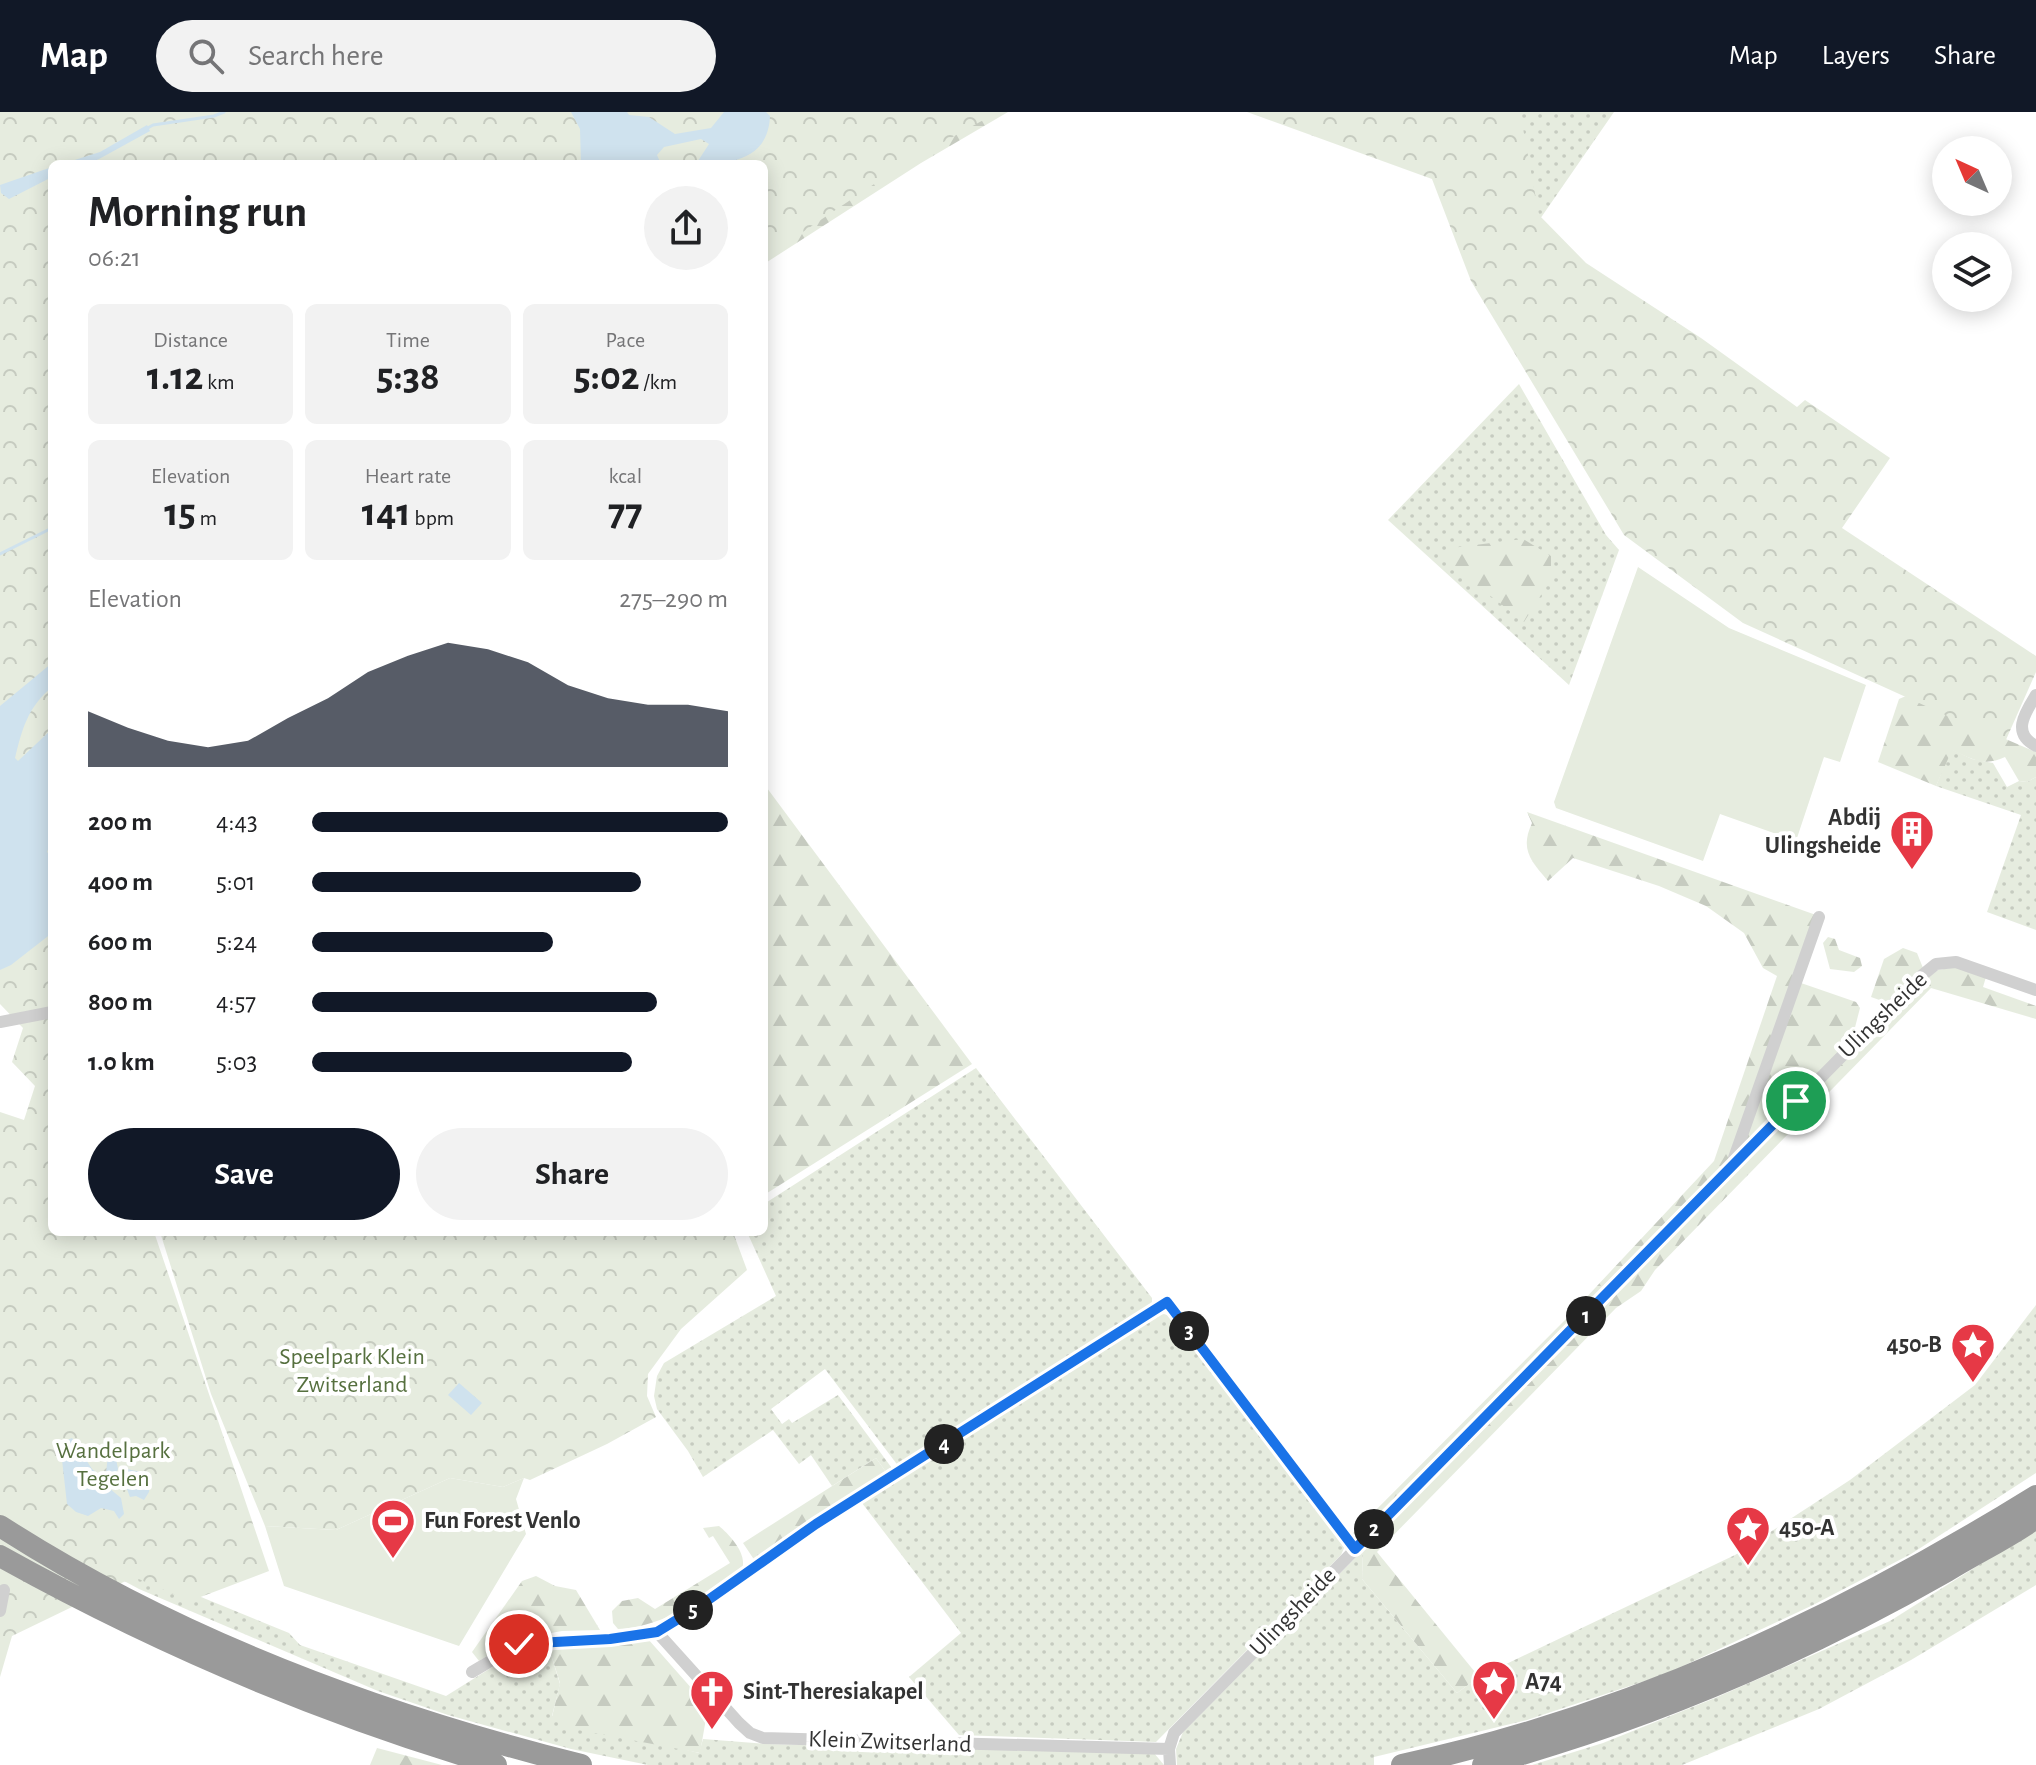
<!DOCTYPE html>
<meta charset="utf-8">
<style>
:root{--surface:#fff;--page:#f2f2f2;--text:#202124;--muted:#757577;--accent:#111827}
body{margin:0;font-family:"Alegreya Sans",sans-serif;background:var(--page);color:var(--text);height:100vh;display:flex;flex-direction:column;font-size:30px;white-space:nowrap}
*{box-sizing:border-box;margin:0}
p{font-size:26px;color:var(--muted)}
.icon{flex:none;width:44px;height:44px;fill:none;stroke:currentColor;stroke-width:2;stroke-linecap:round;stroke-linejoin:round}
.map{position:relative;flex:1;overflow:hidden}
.sheet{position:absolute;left:48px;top:48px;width:720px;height:1076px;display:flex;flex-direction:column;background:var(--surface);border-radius:12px;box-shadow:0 4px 20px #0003}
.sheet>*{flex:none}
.needle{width:52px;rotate:316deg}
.fabs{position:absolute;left:1932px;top:24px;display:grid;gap:16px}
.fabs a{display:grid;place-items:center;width:80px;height:80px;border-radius:50%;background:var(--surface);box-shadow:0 4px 20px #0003;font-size:40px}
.pin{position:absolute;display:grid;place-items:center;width:68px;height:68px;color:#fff;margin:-34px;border:4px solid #fff;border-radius:50%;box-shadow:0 2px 8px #0007}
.km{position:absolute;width:40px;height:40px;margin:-20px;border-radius:50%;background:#222;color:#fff;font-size:22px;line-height:40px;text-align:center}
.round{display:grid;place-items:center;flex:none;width:84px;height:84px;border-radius:42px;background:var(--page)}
.headline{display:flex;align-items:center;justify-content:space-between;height:136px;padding:0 40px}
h1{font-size:44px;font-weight:700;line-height:60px}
.metrics{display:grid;grid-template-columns:repeat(3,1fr);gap:12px;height:136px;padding:8px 40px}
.metrics div{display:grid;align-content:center;border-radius:12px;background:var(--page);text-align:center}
.metrics b{font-size:40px;font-weight:700}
.metrics small{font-size:22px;font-weight:400}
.metrics p{font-size:22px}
.chart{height:224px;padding:16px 40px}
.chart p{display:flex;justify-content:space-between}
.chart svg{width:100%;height:144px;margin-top:8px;fill:var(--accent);opacity:.7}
.cta{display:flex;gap:16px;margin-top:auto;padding:16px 40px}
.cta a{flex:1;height:92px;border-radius:48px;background:var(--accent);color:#fff;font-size:32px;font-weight:700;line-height:92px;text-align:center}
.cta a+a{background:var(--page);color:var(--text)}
ul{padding:0 40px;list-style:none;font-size:26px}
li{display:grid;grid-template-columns:128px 96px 1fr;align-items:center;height:60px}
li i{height:20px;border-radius:10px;background:var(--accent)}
header{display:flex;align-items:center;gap:48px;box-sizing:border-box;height:112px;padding:0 40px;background:var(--accent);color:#fff}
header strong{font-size:38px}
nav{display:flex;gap:44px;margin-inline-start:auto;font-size:28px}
.search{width:560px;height:72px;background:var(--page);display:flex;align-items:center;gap:20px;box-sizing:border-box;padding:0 28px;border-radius:44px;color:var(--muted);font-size:30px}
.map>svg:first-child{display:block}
</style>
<header>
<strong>Map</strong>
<div class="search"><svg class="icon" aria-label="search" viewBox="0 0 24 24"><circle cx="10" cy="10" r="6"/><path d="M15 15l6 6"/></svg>Search here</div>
<nav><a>Map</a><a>Layers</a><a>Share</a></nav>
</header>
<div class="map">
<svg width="2036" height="1653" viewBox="0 0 2036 1653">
<defs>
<pattern id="grass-dots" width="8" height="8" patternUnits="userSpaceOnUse" patternTransform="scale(2)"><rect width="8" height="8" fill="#e6ecdf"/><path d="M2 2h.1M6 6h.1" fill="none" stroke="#c6cbc0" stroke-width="1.8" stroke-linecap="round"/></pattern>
<pattern id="forest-firs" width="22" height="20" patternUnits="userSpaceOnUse" patternTransform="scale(2)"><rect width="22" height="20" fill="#e6ecdf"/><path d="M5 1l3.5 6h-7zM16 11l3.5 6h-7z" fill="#c6cbc0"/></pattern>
<pattern id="park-crowns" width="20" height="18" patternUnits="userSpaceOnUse" patternTransform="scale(2)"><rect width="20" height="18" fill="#e6ecdf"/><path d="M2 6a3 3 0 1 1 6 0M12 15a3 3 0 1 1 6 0" fill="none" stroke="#c6cbc0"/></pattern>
</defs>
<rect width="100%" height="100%" fill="#fff"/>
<path fill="url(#grass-dots)" d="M1517 0H1614L1540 107 1535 92Z
M1519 272 1606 423 1619 438 1569 573 1388 408Z
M1951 637 1972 647 1993 651 2007 675 2019 669 2027 670 2036 665V818L1987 800 2021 703 1936 674Z
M976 956 1152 1186V1191L899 1355 825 1257 771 1297 782 1312 789 1307 792 1311 838 1283 894 1359 888 1363 876 1346 832 1374 811 1343 799 1352 773 1318 703 1365 688 1339 657 1297 654 1284 657 1264 664 1251 776 1184 747 1120H764V1092Z
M2036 1193V1361L1911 1442 1813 1493 1666 1562 1527 1608 1374 1645V1653H1177L1176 1637 1183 1620 1363 1438 1362 1467 1457 1581 1479 1565 1735 1443 1850 1368 1975 1273Z
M1164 1202 1170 1204 1345 1434 1341 1443 1156 1630 959 1623 909 1565 961 1521 862 1391 1158 1203Z
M2036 1417V1473L1911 1548 1819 1597 1682 1653H1532L1603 1631 1715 1586 1890 1509Z
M74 1433 289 1521 300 1533 446 1584 515 1541 549 1536 560 1572 552 1604 699 1641 703 1627 766 1632 1154 1641 1164 1653H648L571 1637 448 1603 378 1579 139 1477 74 1442Z"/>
<path fill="url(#forest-firs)" d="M981 0H1008L921 51 764 152V139Z
M1523 427 1551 444V467L1524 510 1443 447 1447 439 1459 435Z
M1906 584 2036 640V665L2027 670 2019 669 2005 645C1985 655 1971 647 1952 638L1936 674 1878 650 1899 587Z
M764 672 972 952 764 1083Z
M1527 700 1816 803 1725 1056 1358 1427 1353 1421 1567 1206 1714 1049 1777 864 1763 856 1744 821 1706 794 1659 774 1573 746 1548 769C1530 748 1520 737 1532 711Z
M1828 825 1835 827 1839 838 1860 846 1862 854 1854 860 1830 857 1823 831Z
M1903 836 1917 841 1923 856 1888 891 1871 885 1884 847Z
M1956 855 1986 865 1983 875 2036 894V907L1931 876 1655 1158 1641 1179 1616 1196 1377 1440 1479 1565 1457 1581 1362 1467 1363 1438 1924 868 1938 858Z
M1801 871 1856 890 1860 896 1852 927 1748 1032 1742 1029Z
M876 1346 888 1363 755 1449 743 1431Z
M719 1414C730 1423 751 1445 740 1461 736 1466 726 1471 720 1475 689 1496 657 1515 618 1517L613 1511 612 1499 622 1489 638 1486 655 1497 730 1451 713 1424 709 1426 703 1416Z
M536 1464 555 1474 576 1478 600 1518 562 1519 513 1528 479 1549 472 1540 522 1469Z
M648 1527 708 1595 700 1641 568 1616 552 1605 560 1571 549 1536 612 1534Z
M377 1636 442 1653H370Z"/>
<path fill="url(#park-crowns)" d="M0 0H998L907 50 764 146V52H52V1120H154L269 1459 190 1489 134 1465 12 1524 0 1565V1000L24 1008 35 974 12 950 23 916 0 892Z
M1247 0H1520L1539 103 1586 151 1701 226 1797 295 1805 288 1890 346 1842 416 2036 544V560L2005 630 1743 511 1624 423 1471 169 1432 67Z
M160 1120H733L747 1158 681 1217 648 1262 647 1284 656 1305 607 1332 530 1368 524 1366 503 1375 450 1366 336 1418 265 1414 211 1282Z"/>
<path fill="#e6ecdf" d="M1638 455 1729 516 1866 573 1840 650 1824 645 1796 729 1720 702 1703 749 1556 696 1554 690Z
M450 1366 503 1375 524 1366 516 1387 526 1422 459 1534 284 1474 265 1414 336 1418Z"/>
<path fill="#cfe2ee" d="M571 0H627L629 3 649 5 675 22 711 16 724 0H766L770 4C768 51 726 52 690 52L698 49 709 32 701 27 664 35 657 43 661 52H581L580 17Z
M147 13 150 19 99 47 87 52H62L100 40Z
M52 55V65L9 87 1 81 0 73Z
M52 551V575C28 595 22 617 15 646L18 649 52 617V727L47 740 52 745V821L11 853 0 858V594Z
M459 1271 482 1291 471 1303 448 1283Z
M72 1326 92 1357 101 1364 106 1361 108 1343 115 1342 118 1357 109 1376 121 1386 124 1402 119 1407 114 1399 101 1396 88 1404 76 1400 67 1392 61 1339 65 1329Z
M127 1357 145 1361 151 1364 149 1380 144 1388 136 1384 130 1385 122 1364Z"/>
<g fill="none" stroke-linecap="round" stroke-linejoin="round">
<path stroke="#cfe2ee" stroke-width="3" d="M146 17 153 13 214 4 224 0
M0 442 52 416"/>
<path stroke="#d0d0d0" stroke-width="12" d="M2036 583C2025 601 2011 621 2036 634
M0 910 52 900
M1737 1049 1734 1046 1819 805
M0 1499 4 1478
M657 1520 739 1611 750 1621 763 1626 1169 1637
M472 1560 519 1532 610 1527 657 1520 701 1493 816 1412 1167 1190 1355 1437
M1170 1653 1169 1637 1174 1621 1920 865 1936 852 1956 850 2036 878"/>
<path stroke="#9a9a9a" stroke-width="22" d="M0 1414C177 1528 377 1602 581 1653
M0 1444C158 1532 323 1602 496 1653
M1402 1653C1630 1604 1839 1506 2036 1384
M1483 1653C1646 1609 1800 1543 1947 1459 1976 1441 2008 1426 2036 1406"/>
</g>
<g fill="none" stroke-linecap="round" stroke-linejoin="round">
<g stroke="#fff" stroke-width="16">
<path id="route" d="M519 1532 610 1527 657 1520 701 1493 816 1412 1167 1190 1355 1437 1796 989"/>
</g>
<use href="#route" stroke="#1a73e8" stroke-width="10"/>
</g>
<defs>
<g id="building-pin" transform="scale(2.3)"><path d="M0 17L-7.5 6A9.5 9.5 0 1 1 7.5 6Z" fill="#e63946" stroke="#fff"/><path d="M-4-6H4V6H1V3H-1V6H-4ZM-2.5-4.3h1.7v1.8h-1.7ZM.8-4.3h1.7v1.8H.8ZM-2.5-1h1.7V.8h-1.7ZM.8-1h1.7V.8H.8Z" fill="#fff"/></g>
<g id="sight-pin" transform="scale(2.3)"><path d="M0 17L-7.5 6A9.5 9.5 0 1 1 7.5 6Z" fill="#e63946" stroke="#fff"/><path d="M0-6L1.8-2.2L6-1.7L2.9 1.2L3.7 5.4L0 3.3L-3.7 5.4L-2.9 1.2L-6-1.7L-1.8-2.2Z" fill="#fff"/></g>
<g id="stadium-pin" transform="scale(2.3)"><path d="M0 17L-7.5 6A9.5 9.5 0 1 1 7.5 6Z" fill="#e63946" stroke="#fff"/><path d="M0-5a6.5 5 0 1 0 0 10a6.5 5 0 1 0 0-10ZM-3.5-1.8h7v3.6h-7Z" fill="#fff"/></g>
<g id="church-pin" transform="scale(2.3)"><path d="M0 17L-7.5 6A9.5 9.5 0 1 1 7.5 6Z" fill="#e63946" stroke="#fff"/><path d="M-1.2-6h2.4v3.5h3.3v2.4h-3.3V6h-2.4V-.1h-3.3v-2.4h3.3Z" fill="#fff"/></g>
</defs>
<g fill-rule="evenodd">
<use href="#building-pin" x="1912" y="720"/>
<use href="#sight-pin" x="1973" y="1233"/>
<use href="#stadium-pin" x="393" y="1409"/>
<use href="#sight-pin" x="1748" y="1416"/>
<use href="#sight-pin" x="1494" y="1570"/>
<use href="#church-pin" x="712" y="1580"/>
</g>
<g text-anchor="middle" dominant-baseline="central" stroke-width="8" stroke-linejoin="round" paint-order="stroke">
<g font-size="24" font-weight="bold" fill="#333" stroke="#fff" text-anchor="start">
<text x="1881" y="706" text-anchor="end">Abdij<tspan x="1881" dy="28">Ulingsheide</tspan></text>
<text x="1942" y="1233" text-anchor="end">450-B</text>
<text x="424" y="1409">Fun Forest Venlo</text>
<text x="1779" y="1416">450-A</text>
<text x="1525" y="1570">A74</text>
<text x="743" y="1580">Sint-Theresiakapel</text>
</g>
<g font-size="24" fill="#333" stroke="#fff">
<text transform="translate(1883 903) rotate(-44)">Ulingsheide</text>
<text transform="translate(1293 1500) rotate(-46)">Ulingsheide</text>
<text transform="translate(890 1630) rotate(2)">Klein Zwitserland</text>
</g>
<g font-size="24" fill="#56703f" stroke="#fff">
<text x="352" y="1245">Speelpark Klein<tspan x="352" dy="28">Zwitserland</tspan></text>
<text x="113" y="1339">Wandelpark<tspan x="113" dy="28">Tegelen</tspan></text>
</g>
</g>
</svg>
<div class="fabs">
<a><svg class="needle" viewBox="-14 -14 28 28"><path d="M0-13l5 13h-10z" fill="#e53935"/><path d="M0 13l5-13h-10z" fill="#757577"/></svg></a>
<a><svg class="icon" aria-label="layers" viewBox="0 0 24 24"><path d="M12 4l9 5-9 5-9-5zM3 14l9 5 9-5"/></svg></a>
</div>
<div class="pin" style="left:1796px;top:989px;background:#1e9e55"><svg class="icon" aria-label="arrive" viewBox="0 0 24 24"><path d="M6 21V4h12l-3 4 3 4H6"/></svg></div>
<div class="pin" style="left:519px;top:1532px;background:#d93025"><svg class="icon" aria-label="check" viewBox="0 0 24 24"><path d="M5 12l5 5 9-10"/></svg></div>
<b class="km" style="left:1586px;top:1204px">1</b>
<b class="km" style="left:1374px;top:1417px">2</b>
<b class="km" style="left:1189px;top:1219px">3</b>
<b class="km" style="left:944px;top:1332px">4</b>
<b class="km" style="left:693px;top:1498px">5</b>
<section class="sheet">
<div class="headline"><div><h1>Morning run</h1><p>06:21</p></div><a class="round"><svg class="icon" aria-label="share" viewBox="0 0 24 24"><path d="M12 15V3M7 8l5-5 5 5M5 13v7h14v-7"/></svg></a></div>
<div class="metrics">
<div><p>Distance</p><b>1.12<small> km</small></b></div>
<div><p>Time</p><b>5:38</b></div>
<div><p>Pace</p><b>5:02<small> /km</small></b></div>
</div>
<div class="metrics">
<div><p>Elevation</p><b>15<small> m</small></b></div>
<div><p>Heart rate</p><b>141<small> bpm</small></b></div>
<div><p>kcal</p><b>77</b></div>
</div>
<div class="chart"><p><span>Elevation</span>275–290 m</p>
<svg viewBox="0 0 160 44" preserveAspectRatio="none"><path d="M0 44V27L10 32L20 36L30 38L40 36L50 29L60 23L70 15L80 10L90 6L100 8L110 12L120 19L130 23L140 25L150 25L160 27V44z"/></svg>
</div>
<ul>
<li><b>200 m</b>4:43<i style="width:100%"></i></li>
<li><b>400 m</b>5:01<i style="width:79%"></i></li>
<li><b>600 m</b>5:24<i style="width:58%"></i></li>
<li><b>800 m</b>4:57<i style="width:83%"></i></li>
<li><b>1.0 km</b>5:03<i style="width:77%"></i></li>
</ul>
<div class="cta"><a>Save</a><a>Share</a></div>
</section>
</div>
